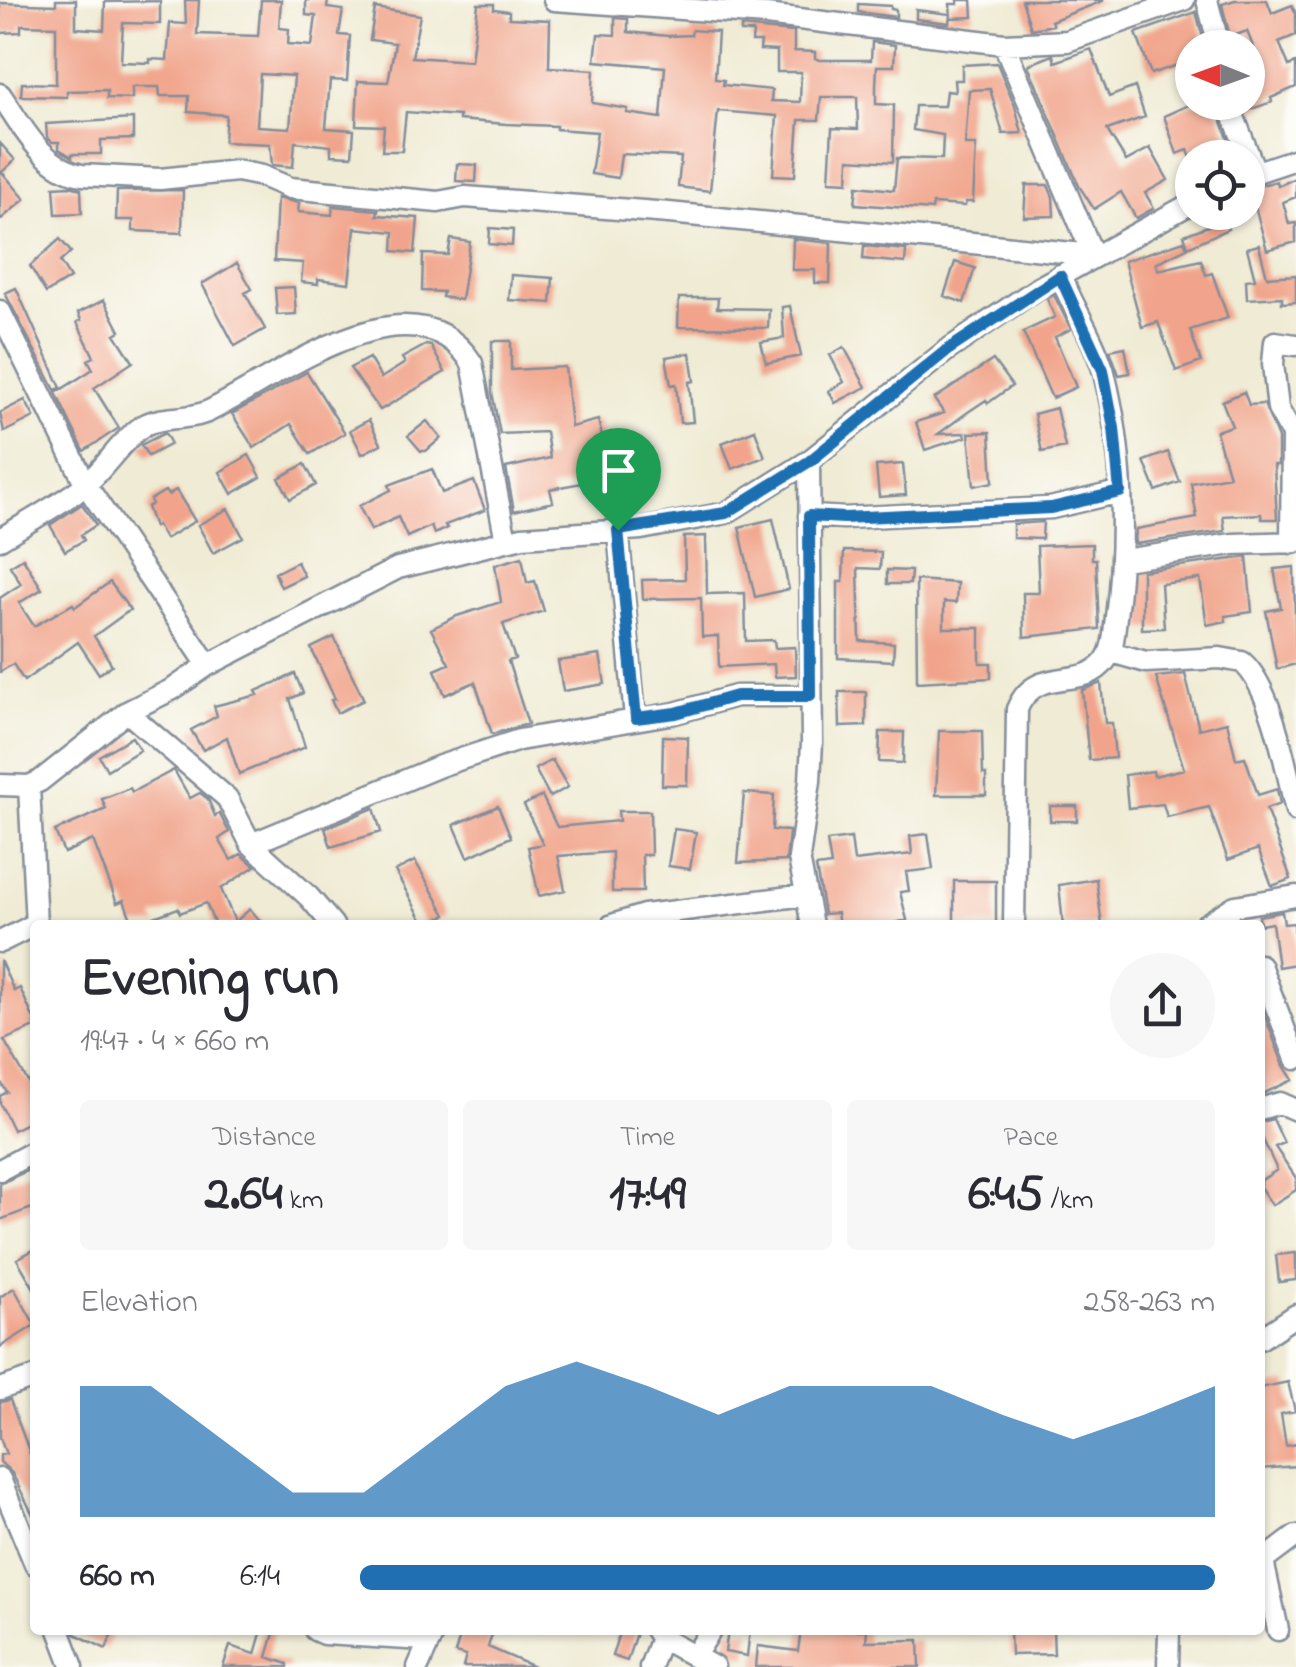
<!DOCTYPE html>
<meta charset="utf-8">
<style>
:root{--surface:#fff;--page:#f7f7f7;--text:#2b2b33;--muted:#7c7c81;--accent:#1f6fb2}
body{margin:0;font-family:"Indie Flower",sans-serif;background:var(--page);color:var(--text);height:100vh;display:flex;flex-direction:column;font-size:38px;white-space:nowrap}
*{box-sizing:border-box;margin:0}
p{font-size:32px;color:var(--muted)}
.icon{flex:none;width:55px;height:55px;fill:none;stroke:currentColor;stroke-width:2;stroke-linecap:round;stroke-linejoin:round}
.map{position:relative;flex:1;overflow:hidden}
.panel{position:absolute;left:30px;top:920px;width:1235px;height:715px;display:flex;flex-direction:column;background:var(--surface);border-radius:10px;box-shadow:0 2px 8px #0004}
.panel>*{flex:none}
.needle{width:65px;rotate:271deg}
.controls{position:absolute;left:1175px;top:30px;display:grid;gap:20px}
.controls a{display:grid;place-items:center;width:90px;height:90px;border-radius:50%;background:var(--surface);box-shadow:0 2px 8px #0004;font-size:50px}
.pin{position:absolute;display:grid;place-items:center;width:85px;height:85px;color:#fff;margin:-102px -42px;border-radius:50% 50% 50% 0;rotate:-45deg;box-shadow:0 0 10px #0007}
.pin .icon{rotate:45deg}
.round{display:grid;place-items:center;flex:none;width:105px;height:105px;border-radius:52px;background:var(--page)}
.headline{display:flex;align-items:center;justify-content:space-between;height:170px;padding:0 50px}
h1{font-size:55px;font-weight:700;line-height:75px}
.stats{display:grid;grid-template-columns:repeat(3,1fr);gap:15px;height:170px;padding:10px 50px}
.stats div{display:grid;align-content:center;border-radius:10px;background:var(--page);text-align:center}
.stats b{font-size:50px;font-weight:700}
.stats small{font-size:28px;font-weight:400}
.stats p{font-size:28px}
.chart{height:280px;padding:20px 50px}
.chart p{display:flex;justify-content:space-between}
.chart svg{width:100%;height:180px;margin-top:10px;fill:var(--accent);opacity:.7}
ul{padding:0 50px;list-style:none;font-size:32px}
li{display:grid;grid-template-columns:160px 120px 1fr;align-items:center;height:75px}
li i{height:25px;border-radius:12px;background:var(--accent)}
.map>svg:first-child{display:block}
</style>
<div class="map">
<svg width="1296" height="1667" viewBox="0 0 1296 1667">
<rect width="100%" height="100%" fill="#fdfcf7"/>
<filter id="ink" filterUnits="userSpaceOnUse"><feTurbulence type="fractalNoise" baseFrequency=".01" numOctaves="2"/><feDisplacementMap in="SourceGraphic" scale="20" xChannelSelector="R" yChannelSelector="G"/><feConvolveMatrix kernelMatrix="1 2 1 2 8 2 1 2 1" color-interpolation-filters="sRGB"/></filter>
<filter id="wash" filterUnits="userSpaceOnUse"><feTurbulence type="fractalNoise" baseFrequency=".0048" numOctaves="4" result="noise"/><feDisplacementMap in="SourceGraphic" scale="40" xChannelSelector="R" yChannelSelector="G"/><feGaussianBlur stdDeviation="2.25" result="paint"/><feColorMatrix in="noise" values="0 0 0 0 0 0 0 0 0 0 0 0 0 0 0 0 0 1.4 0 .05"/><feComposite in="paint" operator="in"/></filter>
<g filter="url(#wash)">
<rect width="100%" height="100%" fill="#efebd4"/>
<g id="blocks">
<path fill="#f1a48b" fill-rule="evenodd" d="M56 0H76V28L104 30 105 2 160 1V24L123 23 121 62 150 63V59L167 60 170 23 186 24 185 0H199L197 34 258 36 261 0H281L279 28 289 29 288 44 312 46 316 16 306 15V0H328L327 8 343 10 339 35 350 36 347 81 330 80 326 128 354 130 352 156 331 155V146L295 142 293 167 272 165 270 144 224 142 226 115 188 112 189 96H160L159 87H132V99L107 98V90L67 91V97L21 96 22 83 56 84V26L21 25V32L0 33V3L56 5ZM260 74 294 76 290 128 257 126Z
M958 0H972L973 17 951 18 950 4H958Z
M1022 0H1103V1L1051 21 1053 25 1031 29Z
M1235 0H1267L1272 13 1292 5 1296 14V35L1279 42 1289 66 1296 63V87L1271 98 1272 102 1246 111 1243 102H1248V58L1256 54 1247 31 1230 37 1222 4Z
M478 4H494V9L509 11V18L550 20 549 67 594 70 592 103 628 109 627 113 661 118 665 67 595 61 598 34 615 35V18L628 19V32L668 36 691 35 692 30 718 32 715 79 724 80 723 85 772 90 771 101 800 102 801 72H777V51L760 50 761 42H752L753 32H741V27L794 32V51L815 52V58L819 60H871L872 42 895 45 894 66H877L876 86V104L894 105 893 162 849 159 848 182 829 181 832 128 858 129 857 97H821L819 120H799L795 176 773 175 777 116 718 111 710 191 678 187 681 157 621 154 618 178 591 174 597 132 556 129V126L506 124 459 120V116L406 112 402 151H382L384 126 356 125 358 81 388 82 395 43 370 40 375 8 420 15 412 57 471 61Z
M858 4 891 6V9L896 10V17L858 12Z
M916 10 950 14 949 23 916 19Z
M1196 12 1203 38 1202 47 1192 48V60L1151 74 1136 33Z
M1091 49 1109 97 1135 87 1145 117 1107 130 1126 161 1150 148 1168 180 1145 193 1154 208 1136 218 1121 192 1094 209 1079 186 1028 65 1053 55 1055 62Z
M997 63 1015 106 1022 133 1003 134 990 89 969 90 965 145H976L973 202H966L965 206 933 204 932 210 855 204 857 186 894 190 897 158 942 159 943 135 913 130 915 106H944L946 91 955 92 954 80H962V65Z
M1195 102H1215L1235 158H1191L1188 150 1177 154 1164 116Z
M133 119V139L101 140V154H72V157L59 149V142H52L47 137 46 124Z
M0 143 15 160 2 172 25 199 0 220Z
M457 164 477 165 476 182 456 181Z
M1296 178V197L1283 202 1289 224 1296 223V242L1267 250 1250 188 1277 181 1278 186Z
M1026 185H1048L1053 197 1054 216 1024 217Z
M70 186 81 189 82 213 56 214 54 187Z
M183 190 182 233 133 231V220H116L117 191Z
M277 198 299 203 298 212 332 215 333 206 378 210 377 215 418 218 415 253 393 251 394 232 355 228 349 283 318 279V284L301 282 303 263 274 261Z
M1221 215 1228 229 1188 247 1184 235 1208 226 1206 222Z
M490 228 513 230 512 246 489 244Z
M60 239 71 252 60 262 70 278 46 293 30 266Z
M451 239 470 242 461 300 442 297 443 292 422 291 423 254 448 255Z
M793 239 831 243 830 283H815V270H792Z
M1184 241 1187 248 1156 263 1158 270 1201 260 1206 275 1212 273 1228 318 1190 330 1201 362 1176 371 1158 322 1142 327 1124 261Z
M1259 245 1267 277 1296 275V302L1282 303V297L1247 299 1246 280 1255 279 1247 248Z
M864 246 906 250 905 263 863 259Z
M955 262 975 268 964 303 944 296Z
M237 263 252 289 245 293 265 329 235 346 202 284Z
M511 275 553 278 551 303 509 300Z
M294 287 296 314 277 315 275 288Z
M16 288 61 388 55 390 5 293Z
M1054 295 1071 329 1055 337 1076 387 1052 398 1023 332 1055 317 1047 299Z
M679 298H718L717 308 769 309 768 328 678 327Z
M104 300 120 331 115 334 133 362 94 388 119 428 84 451 56 393 93 369 88 360 94 357 77 322 81 320 78 313Z
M790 306 801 356 766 363 761 342 784 338 782 307Z
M492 341H511V370L565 367 571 427 598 420 612 478 628 477 629 492 593 494 592 481 550 489 553 502 514 511 506 468 550 458 546 432 500 434 492 392Z
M426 345 431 346 445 372 380 410 350 368 369 358 381 378 405 363 402 358Z
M844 347 866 387 835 403 829 391 844 382 830 355Z
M1125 347 1130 373 1119 375 1110 350Z
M690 353 694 381 689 382 693 422 680 423 676 384 671 385 666 357Z
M993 360 1012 386 988 403 986 400 968 412 938 434 965 433 966 437 925 450 916 422 944 413 934 399Z
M307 372 345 433 310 454 291 424 254 448 232 414Z
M1244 392 1249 405 1264 404 1278 438V465H1274L1277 519H1262L1261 514 1223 516 1225 531 1135 544 1136 529 1197 518 1191 483 1229 476 1216 431 1232 426 1222 401Z
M25 400 34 417 4 432 0 413Z
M1056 408 1065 447 1042 452 1034 414Z
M369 420 381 444 362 454 350 430Z
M427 421 441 438 426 451H421L408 436Z
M755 430 765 457 732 469 722 443Z
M990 432 993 482 974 486 969 433Z
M165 433 171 444 148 456 141 445Z
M1168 452 1180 482 1156 491 1144 461Z
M249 455 261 477 232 494 220 472Z
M305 464 316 485 290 499 279 478Z
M903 464 906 495 879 497 876 466Z
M432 469 442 493 474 481 485 510 445 525 447 528 434 534 431 526 407 537 398 517 371 530 359 506 391 490 389 485Z
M176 490 195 521 165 539 157 525 154 527 147 507 152 504 150 500 165 491 168 495Z
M82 504 96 525 81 535 84 540 65 551 50 525Z
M228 509 243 537 213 553 198 525Z
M773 519 789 589 755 597 739 527Z
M1043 522 1042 539 1013 538V524Z
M706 536 707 594 745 593 746 641 774 640 775 648 795 647 796 676 775 677 774 664 719 667 718 636 702 637 701 598 643 599 642 580 685 579 684 537Z
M1092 544V559H1096L1099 629 1024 637 1023 593H1039L1037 546Z
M844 551 881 552 880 569 858 568 860 641 894 643 893 661 838 658V582H843Z
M522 557 527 583 535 581 544 611 503 624 515 659 508 661 528 724 492 734 475 682 445 695 435 670 449 664 431 629 457 616 501 602 495 565Z
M1247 557 1252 612 1225 616 1226 621 1207 625 1200 579 1161 584 1164 628 1142 629V571Z
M23 558 42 589 19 603 34 626 73 604 75 607 110 582 130 610 94 636 112 665 99 674 78 642 24 681 13 664 0 672V598L21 584 10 566Z
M297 562 304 576 281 587 275 573Z
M1294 567 1296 664 1277 669 1266 611 1281 608 1274 569Z
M887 570 911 571 910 584H887Z
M916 580 957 583 956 603 944 602V628H980V663H991V678L917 682Z
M334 637 364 700 337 713 331 700 335 699 311 648Z
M600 655 605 684 563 691 558 661Z
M295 674 303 693 290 699 305 747 239 774 227 737 203 750 191 730 217 716 214 706 258 695 256 691Z
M1185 674 1199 729 1227 722 1236 759 1245 757 1258 795 1277 789 1280 804 1266 809 1291 879 1272 886 1258 849 1228 860 1209 807 1167 817 1163 804 1128 808 1125 775 1153 771 1154 776 1184 769 1156 677Z
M1101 683 1105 723H1112L1115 758 1089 760 1082 690Z
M839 692H866V726L840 727Z
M939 731H982L983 774H986V795H936Z
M880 732H904L903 763 879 762Z
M663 736 688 737 687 785H662Z
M132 737 140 750 107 770 99 756Z
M552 760 568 787 550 797 535 769Z
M174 770 190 798 200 793 208 799 215 816 219 813 229 832 219 839 231 860 241 854 255 866 221 889 235 922 250 909 264 925H215L206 903 180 913 178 908 154 917 157 925H133L124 900 117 903 93 840 64 853 55 831 106 809 102 799 130 788 132 792Z
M744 793 774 795 772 830 789 831 786 861 738 863Z
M542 796 557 827 619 821 618 811H650L651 855H642L643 892H612V852L558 856 565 890 539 896 528 847 543 844 524 805Z
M498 806 511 837 468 857 454 825Z
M1050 806H1077V821H1050Z
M374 808 381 832 331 847 325 828Z
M674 829 696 832 690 869 668 866Z
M928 834 933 869 906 872 909 891 900 892 907 920 885 925H839L837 913 824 914 816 867 831 865 827 841 851 838 854 861 912 854 910 836Z
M415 861 446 915 425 925 395 871Z
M1096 879 1102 925H1063L1059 885Z
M954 881H996V925H954Z
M1282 912 1284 924 1294 923 1296 964 1278 967 1272 923 1260 925 1259 916Z
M0 960 14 991 20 988 35 1022V1027L4 1040 28 1082 35 1079V1119L13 1130 0 1103V1096L7 1092 0 1081Z
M1260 1003 1283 1064 1293 1080 1260 1095Z
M1273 1119 1284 1143 1275 1147 1296 1178V1190L1272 1205 1260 1187V1181L1277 1170 1260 1133V1122Z
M35 1167V1207L0 1220V1184Z
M35 1249V1290L17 1259Z
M1296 1253V1280L1279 1282 1276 1255Z
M14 1288 35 1325 0 1347V1297Z
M1288 1382 1295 1411 1281 1414 1286 1446 1296 1444V1466L1260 1469V1388Z
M10 1400 35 1467V1519L12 1473 0 1462V1455L6 1454 0 1438V1402Z
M74 1630H114L106 1649 75 1634Z
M262 1630H275L267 1657 288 1664V1667H223L230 1646 255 1654Z
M462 1630H493L488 1647 534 1667H463L466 1656 455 1653Z
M620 1630H637L627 1661 612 1656Z
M728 1630H750L747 1656 725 1652Z
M801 1630H867L866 1641 919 1640 920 1667H756L758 1646 798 1651Z
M1010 1630H1053L1054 1654 1011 1655Z"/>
</g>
</g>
<g filter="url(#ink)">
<use href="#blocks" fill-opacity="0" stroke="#858d99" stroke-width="2.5"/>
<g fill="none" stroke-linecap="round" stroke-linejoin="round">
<g stroke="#858d99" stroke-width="25">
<path id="minor" d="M554 0 766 15 1004 44 1067 41 1184 0
M1207 0 1217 38 1215 48
M0 94C21 124 42 168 82 175L160 179 237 171 262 176 290 188 438 202 465 197 669 213 1093 255 1004 44
M1228 102 1255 171
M1248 175 1296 159
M0 311 86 485 208 665
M809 461 812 742 810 781 799 858 812 925
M809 516 844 518 1051 508 1119 492
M618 530 635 718
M0 539C28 522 57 506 84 486 105 469 120 441 143 426 160 415 189 421 209 411 277 378 412 270 472 363L506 541
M1291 543 1292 434 1278 409 1273 364 1275 342 1296 345
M1123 560 1233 544 1296 542
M1111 652 1146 662 1220 658 1242 662C1272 687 1287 772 1296 811
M127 712 227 798 251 844 309 897 333 925
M0 785 29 786 40 781 127 712 173 689 208 665 398 568 522 537 641 529 726 513 809 461 946 351 1038 288 1192 203
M29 786 36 925
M251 844 440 766 519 740 675 713 736 696H810
M612 925 644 915 806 895
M1014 925 1017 709C1036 663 1082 692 1105 661 1114 649 1114 632 1116 617 1126 538 1124 451 1104 373 1095 340 1073 307 1060 275
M1205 925 1235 906 1296 896
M0 942 36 924
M1260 965 1296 1059
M1260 1109 1280 1103 1296 1110
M0 1170 35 1151
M1260 1339 1296 1315
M0 1389 35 1377
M0 1479 35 1564
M1263 1561 1278 1630
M1260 1563 1296 1536
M59 1630 73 1667
M315 1630 324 1634 424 1640 434 1632
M655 1630 661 1638 714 1667
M694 1657 711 1630
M418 1667 433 1633
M650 1667 661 1638
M1168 1667 1169 1630"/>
</g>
<use href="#minor" stroke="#fff" stroke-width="20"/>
</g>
</g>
<g fill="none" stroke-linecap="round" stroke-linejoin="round" filter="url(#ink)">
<g stroke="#fff" stroke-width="20">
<path id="route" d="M1060 276 1103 370 1114 428 1120 492 1051 508 844 518 809 516 810 696H736L676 713 636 718 618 530 726 513 810 461 946 351Z"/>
</g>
<use href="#route" stroke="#1f6fb2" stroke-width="12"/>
</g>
</svg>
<div class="controls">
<a><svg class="needle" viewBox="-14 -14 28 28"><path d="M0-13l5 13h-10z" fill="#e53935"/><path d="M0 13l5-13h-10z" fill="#7c7c81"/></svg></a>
<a><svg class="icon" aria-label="locate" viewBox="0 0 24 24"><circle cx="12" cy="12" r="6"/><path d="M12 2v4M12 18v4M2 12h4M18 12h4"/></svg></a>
</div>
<div class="pin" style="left:618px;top:530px;background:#1e9e55"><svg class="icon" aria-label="arrive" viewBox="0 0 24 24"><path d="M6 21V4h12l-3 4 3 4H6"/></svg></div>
<section class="panel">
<div class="headline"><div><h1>Evening run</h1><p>19:47 · 4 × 660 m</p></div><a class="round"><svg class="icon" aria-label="share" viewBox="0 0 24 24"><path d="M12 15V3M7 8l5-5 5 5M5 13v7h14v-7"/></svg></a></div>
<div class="stats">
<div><p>Distance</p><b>2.64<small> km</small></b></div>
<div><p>Time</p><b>17:49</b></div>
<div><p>Pace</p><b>6:45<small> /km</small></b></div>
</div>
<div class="chart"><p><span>Elevation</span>258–263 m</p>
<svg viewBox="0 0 160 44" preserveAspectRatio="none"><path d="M0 44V12L10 12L20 25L30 38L40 38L50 25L60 12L70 6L80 12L90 19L100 12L110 12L120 12L130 19L140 25L150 19L160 12V44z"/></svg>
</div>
<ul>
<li><b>660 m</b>6:14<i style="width:100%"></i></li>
</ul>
</section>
</div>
